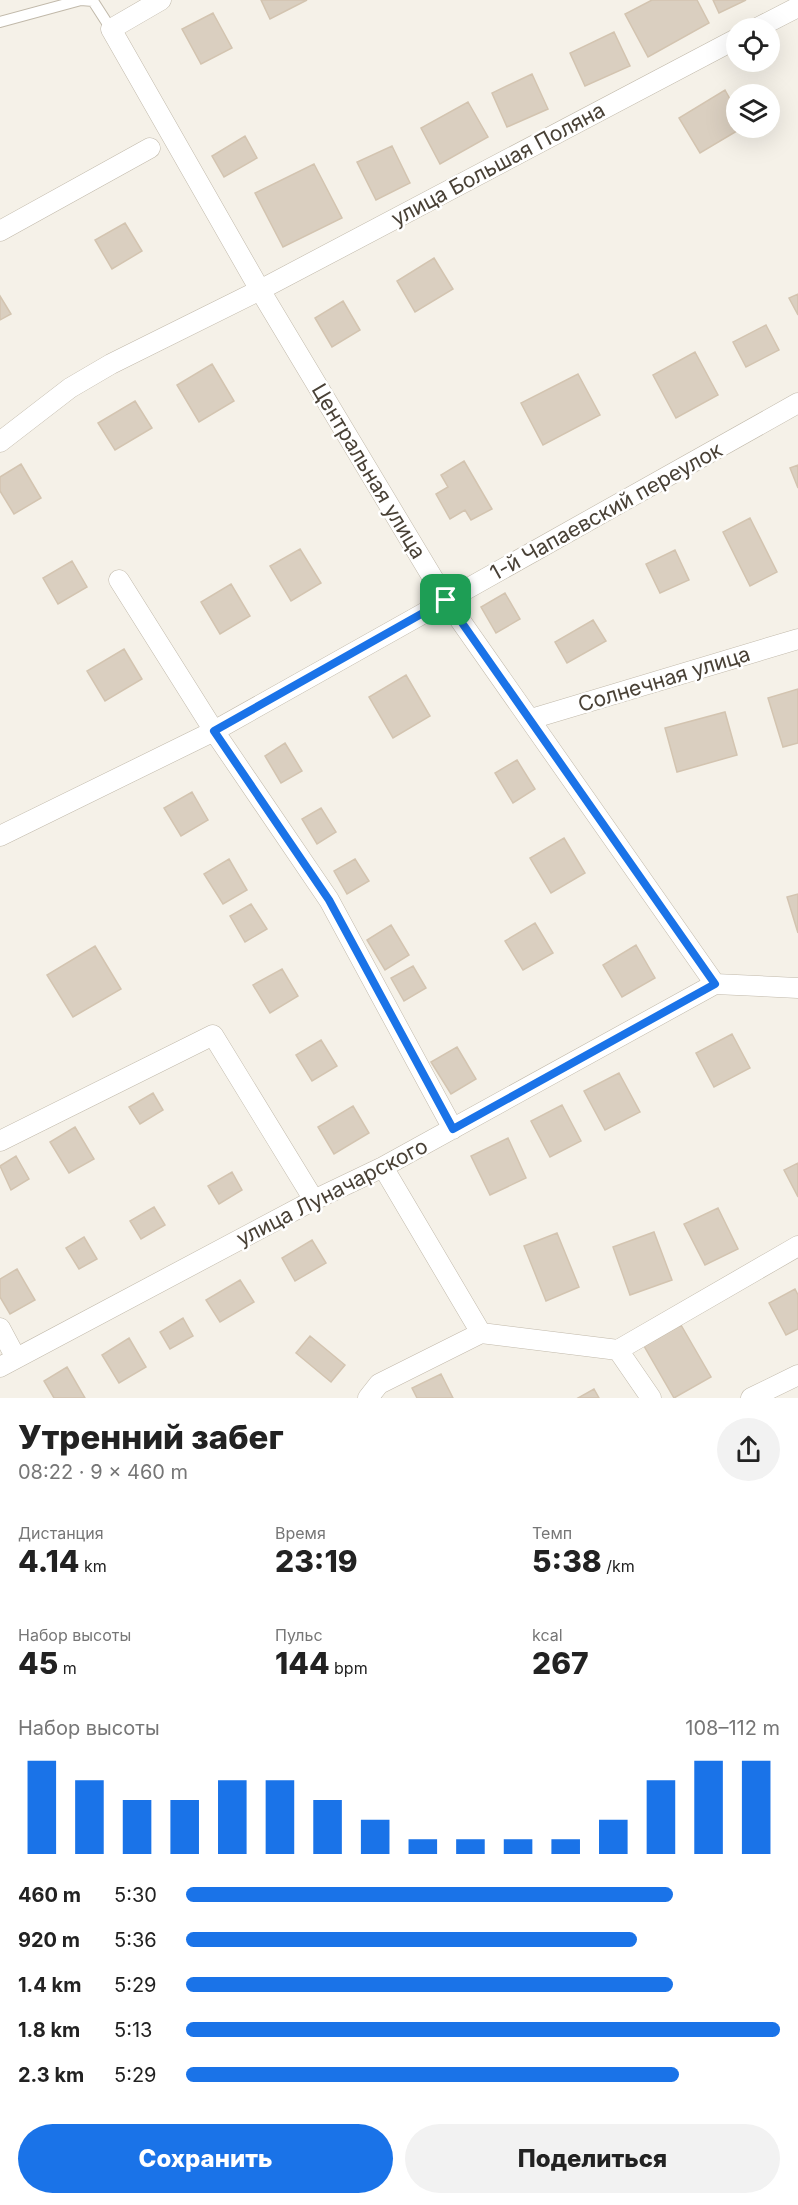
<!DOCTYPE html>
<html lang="ru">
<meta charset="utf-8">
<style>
:root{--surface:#fff;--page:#f2f2f2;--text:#222;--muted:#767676;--accent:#1a73e8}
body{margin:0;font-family:Inter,sans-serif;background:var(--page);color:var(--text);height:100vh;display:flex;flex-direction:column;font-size:22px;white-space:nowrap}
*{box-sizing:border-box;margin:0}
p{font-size:20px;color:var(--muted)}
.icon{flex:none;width:33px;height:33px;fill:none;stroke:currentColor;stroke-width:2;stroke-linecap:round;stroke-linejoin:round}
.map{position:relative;height:1398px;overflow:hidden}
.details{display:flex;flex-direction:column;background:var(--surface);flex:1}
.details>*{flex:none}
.tools{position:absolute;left:726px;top:18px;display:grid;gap:12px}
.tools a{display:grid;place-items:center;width:54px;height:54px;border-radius:50%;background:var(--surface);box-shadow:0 6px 24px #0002;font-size:30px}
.pin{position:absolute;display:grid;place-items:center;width:51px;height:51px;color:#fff;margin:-26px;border-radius:12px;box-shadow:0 3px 9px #0006}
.round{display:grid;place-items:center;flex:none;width:63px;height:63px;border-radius:32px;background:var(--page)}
.overview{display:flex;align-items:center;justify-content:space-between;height:102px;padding:0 18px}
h1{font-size:33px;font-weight:800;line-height:45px}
.stats{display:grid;grid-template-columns:repeat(3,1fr);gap:9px;height:102px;padding:6px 18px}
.stats div{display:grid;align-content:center}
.stats b{font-size:30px;font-weight:800}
.stats small{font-size:16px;font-weight:400}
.stats p{font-size:16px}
.chart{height:168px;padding:12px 18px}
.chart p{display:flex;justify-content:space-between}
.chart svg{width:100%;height:108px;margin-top:6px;stroke:var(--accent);stroke-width:6}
.button{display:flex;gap:12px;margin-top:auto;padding:12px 18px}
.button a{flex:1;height:69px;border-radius:36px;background:var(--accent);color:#fff;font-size:24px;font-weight:800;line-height:69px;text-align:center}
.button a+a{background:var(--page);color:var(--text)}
ul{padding:0 18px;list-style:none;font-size:20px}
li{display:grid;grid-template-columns:96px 72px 1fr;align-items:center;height:45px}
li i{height:15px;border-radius:8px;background:var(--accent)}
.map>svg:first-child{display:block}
</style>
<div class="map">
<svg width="798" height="1398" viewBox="0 0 798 1398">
<rect width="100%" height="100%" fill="#f5f1e8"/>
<path fill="#dacfc0" stroke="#d3c4b0" stroke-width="1.5" d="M261 0H307L270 19Z
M652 0H697L709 23 648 57 625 14Z
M713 0H746L719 13Z
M213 13 232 48 201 64 182 29Z
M614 32 630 66 585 86 570 53Z
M532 74 548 109 507 127 492 93Z
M725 90 736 110V128H742L700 153 679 118Z
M468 102 488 137 440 164 421 128Z
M245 136 257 158 224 177 212 156Z
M392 146 410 183 376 200 357 162Z
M314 164 342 218 283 247 255 193Z
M125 223 142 251 112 269 95 240Z
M434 258 453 289 415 312 397 281Z
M798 294V315L789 298Z
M0 296 11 314 0 320Z
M343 301 360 330 332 347 315 318Z
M766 325 779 350 746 367 733 342Z
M695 352 718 395 676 418 653 375Z
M212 364 234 401 199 422 177 385Z
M578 374 600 415 543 445 521 403Z
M135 401 152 428 115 450 98 423Z
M464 461 492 509 471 520 465 510 450 519 436 494 448 487 441 475Z
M21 464 41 498 14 514 0 491V477Z
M798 465V488L790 468Z
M750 518 777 572 750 586 723 532Z
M300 549 321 583 291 601 270 566Z
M675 550 689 580 660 593 646 564Z
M72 561 87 587 58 604 43 578Z
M231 584 250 616 220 634 201 602Z
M505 593 520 619 496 633 481 607Z
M593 620 606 641 567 663 555 642Z
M124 649 142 679 105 701 87 671Z
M406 675 430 716 393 738 369 697Z
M798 689V743L783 747 768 698Z
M725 712 737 755 677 772 665 728Z
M285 743 302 771 281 783 265 756Z
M517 760 535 789 513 803 495 773Z
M192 792 208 820 181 836 164 808Z
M321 808 336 832 317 844 302 819Z
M564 838 585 873 551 893 530 858Z
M229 859 247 890 223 904 204 874Z
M355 859 369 881 347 894 334 871Z
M798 894V933L787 897Z
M251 904 267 929 245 942 230 916Z
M535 923 553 953 523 970 505 941Z
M391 925 409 955 385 970 367 940Z
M636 945 655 978 622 997 603 965Z
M95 946 121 989 73 1017 47 975Z
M413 966 426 988 404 1001 391 978Z
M282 969 298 996 270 1013 253 985Z
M732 1034 750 1068 714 1087 696 1053Z
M321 1040 337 1066 312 1081 296 1055Z
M457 1047 476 1079 451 1094 431 1062Z
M619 1073 640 1112 605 1130 584 1091Z
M153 1093 163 1110 140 1124 129 1107Z
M562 1105 581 1141 550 1157 531 1121Z
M353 1106 369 1133 334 1154 318 1127Z
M75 1127 94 1159 69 1173 50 1142Z
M508 1138 526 1178 490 1195 471 1156Z
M16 1156 29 1179 11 1190 0 1166Z
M798 1163V1197L784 1170Z
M232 1172 242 1190 219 1204 208 1186Z
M154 1207 165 1225 141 1239 130 1221Z
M718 1208 738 1249 705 1265 684 1224Z
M654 1232 672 1280 630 1295 613 1247Z
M557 1233 579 1287 546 1301 524 1246Z
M84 1237 97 1259 79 1269 66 1248Z
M312 1240 326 1263 295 1281 282 1258Z
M17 1269 35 1300 10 1314 0 1297V1279Z
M240 1280 254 1302 220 1322 206 1300Z
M795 1289 798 1295V1329L786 1335 769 1303Z
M183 1318 193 1336 170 1349 160 1332Z
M681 1325 711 1377 674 1398 644 1346Z
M310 1336 345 1365 331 1382 296 1353Z
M129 1338 146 1367 119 1383 102 1355Z
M67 1367 85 1398H54L44 1381Z
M441 1374 453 1398H417L412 1388Z
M594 1389 599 1398H578Z"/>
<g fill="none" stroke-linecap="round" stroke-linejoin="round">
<g stroke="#c1b9aa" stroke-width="12">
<path id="lane" d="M0 22 81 0 93 1 111 29"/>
</g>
<g stroke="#c1b9aa" stroke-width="21">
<path id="street" d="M161 0 111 29 260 290 446 600 715 984
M757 28 798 7
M0 231 150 148
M0 442 70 388 111 364 260 290 736 39
M119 580 214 731 329 900 453 1129
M531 719 798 639
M0 836 214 731 798 403
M0 1141 213 1035 314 1200
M383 1167 481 1333
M0 1328 16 1358
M618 1350 798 1246
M0 1367 314 1200 383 1167 715 984 798 988
M368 1398 379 1384 481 1333 618 1350 651 1398
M751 1398 798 1375"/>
</g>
<use href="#lane" stroke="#fff" stroke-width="10"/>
<use href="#street" stroke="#fff" stroke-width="20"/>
</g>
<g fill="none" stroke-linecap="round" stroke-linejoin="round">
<g stroke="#fff" stroke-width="12">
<path id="route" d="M446 600 715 984 453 1129 329 900 214 731Z"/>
</g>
<use href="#route" stroke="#1a73e8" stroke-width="8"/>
</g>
<g text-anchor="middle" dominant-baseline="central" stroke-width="5" stroke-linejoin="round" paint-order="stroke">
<g font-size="21" fill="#494136" stroke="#fff">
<text transform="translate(498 164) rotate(-28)">улица Большая Поляна</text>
<text transform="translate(369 471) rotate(59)">Центральная улица</text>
<text transform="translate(606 511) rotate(-29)">1-й Чапаевский переулок</text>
<text transform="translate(664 679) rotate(-17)">Солнечная улица</text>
<text transform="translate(332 1192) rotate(-27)">улица Луначарского</text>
</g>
</g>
</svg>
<div class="tools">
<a><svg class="icon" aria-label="locate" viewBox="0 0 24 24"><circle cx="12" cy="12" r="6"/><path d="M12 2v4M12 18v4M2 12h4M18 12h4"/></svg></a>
<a><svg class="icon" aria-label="layers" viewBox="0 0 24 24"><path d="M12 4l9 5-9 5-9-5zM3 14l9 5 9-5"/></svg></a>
</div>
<div class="pin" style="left:446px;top:600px;background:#1e9e55"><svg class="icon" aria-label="arrive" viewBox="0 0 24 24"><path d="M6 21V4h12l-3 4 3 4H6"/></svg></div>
</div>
<section class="details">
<div class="overview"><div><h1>Утренний забег</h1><p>08:22 · 9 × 460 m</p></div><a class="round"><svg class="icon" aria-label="share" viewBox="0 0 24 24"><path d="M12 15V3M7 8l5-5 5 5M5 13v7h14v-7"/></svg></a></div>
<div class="stats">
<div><p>Дистанция</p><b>4.14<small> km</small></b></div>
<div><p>Время</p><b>23:19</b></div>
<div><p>Темп</p><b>5:38<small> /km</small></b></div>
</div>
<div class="stats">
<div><p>Набор высоты</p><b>45<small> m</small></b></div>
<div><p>Пульс</p><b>144<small> bpm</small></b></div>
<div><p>kcal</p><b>267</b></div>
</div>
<div class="chart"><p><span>Набор высоты</span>108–112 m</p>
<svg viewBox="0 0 160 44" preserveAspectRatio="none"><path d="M5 44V6M15 44V14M25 44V22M35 44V22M45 44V14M55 44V14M65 44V22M75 44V30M85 44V38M95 44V38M105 44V38M115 44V38M125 44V30M135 44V14M145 44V6M155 44V6"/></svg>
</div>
<ul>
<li><b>460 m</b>5:30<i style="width:82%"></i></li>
<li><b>920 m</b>5:36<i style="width:76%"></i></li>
<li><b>1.4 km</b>5:29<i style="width:82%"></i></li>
<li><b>1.8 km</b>5:13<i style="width:100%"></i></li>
<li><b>2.3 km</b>5:29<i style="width:83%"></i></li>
</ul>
<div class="button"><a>Сохранить</a><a>Поделиться</a></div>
</section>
